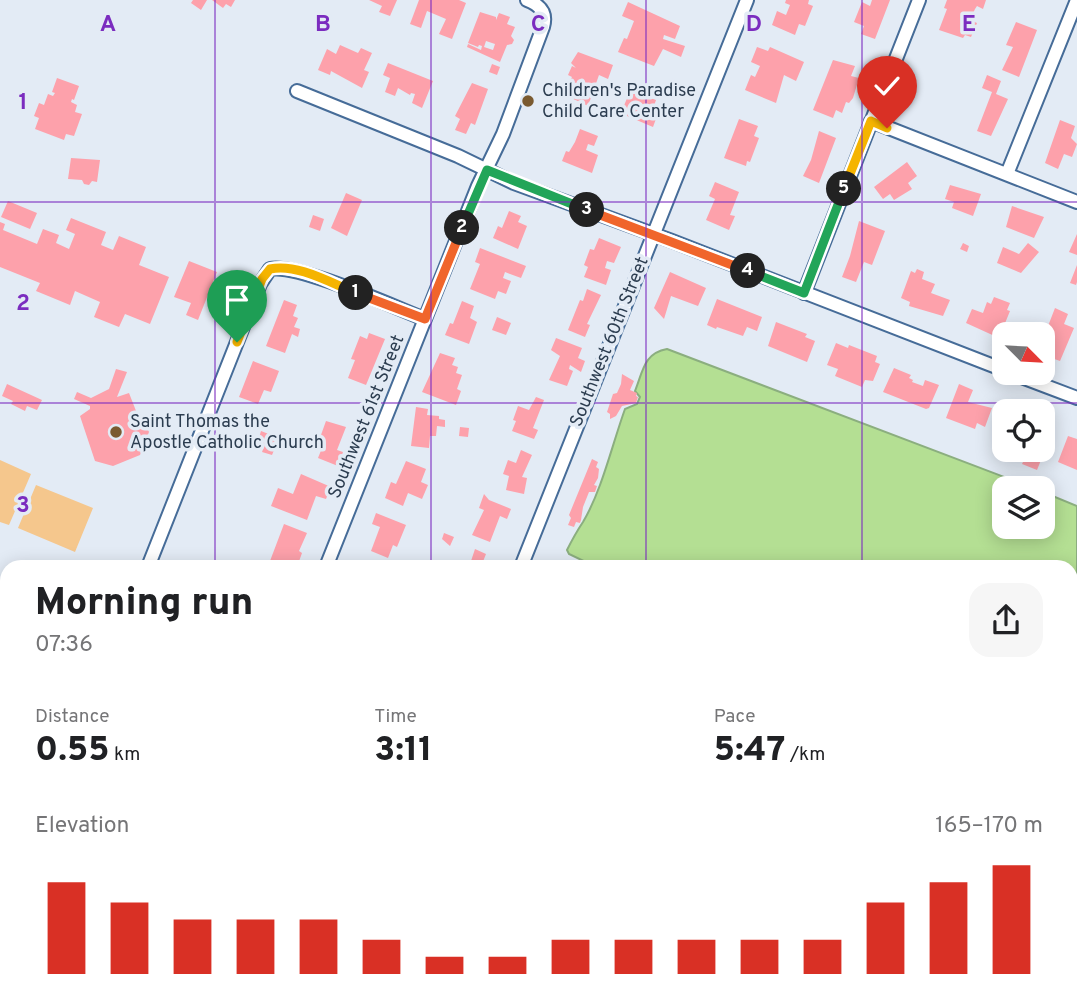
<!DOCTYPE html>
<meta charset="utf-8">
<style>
:root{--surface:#fff;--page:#f6f6f6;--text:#202124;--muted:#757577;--accent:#d93025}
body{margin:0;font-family:Overpass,sans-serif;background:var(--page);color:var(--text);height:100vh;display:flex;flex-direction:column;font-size:26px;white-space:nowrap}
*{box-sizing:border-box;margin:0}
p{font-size:23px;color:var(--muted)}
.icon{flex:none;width:38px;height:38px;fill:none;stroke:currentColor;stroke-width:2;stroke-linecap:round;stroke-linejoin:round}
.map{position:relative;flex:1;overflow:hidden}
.sheet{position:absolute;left:0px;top:560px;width:1078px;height:448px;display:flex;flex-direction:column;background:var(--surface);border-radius:21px 21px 0 0;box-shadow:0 4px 18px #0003}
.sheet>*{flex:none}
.needle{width:46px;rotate:114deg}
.buttons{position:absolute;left:992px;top:322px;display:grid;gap:14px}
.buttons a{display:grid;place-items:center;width:63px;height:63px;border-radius:14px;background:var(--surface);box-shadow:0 4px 18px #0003;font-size:35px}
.pin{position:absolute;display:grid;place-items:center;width:60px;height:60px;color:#fff;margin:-72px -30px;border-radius:50% 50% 50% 0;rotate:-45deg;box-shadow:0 0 7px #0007}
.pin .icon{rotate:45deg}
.km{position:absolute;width:35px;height:35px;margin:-18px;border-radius:50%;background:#222;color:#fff;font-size:19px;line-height:35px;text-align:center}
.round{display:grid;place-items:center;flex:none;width:74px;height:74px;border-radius:21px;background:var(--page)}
.head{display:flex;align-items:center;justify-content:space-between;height:119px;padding:0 35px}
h1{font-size:38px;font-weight:800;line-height:52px}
.stats{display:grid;grid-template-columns:repeat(3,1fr);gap:10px;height:119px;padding:7px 35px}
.stats div{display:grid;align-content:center}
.stats b{font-size:35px;font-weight:800}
.stats small{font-size:19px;font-weight:400}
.stats p{font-size:19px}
.chart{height:196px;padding:14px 35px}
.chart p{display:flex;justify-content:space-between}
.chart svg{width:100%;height:126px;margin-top:7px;stroke:var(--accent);stroke-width:6}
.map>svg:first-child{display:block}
</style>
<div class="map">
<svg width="1077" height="1008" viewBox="0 0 1077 1008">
<rect width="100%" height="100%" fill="#e3ebf5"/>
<path fill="#f5c78d" d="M0 460 31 474 9 525 0 522Z
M36 485 93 508 75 552 18 528Z"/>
<path fill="#b4df93" stroke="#8bae7f" stroke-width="2" d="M667 349 1033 488H1004V527H1043V492L1077 506V708L1071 706V567H596L569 554 567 550C572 540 577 531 583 522 602 490 612 445 625 409L637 404 640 397 635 391C643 371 644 353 667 349Z"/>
<path fill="#fda1ab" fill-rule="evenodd" d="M193 0H207L201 10 191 3Z
M212 0H235L231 7 226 4 223 8Z
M369 0H397L390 16 379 12 382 6Z
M419 0H459L466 3 452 39 439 34 446 19 427 11 421 28 410 24Z
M786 0H809L808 4 813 6 805 26 799 24 795 35 772 25 777 11 786 15 790 5 785 3Z
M872 0H890L875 39 861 34 864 26 854 22 862 2 870 6Z
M947 0H986L983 9 977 6 975 9 970 20 977 23 971 37 965 35 963 38 939 30 947 9 944 8Z
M628 2 680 26 675 39 664 35 663 39 685 46 681 57 663 49 654 66 618 52 624 38 627 39 634 21 622 16Z
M480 12 496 17V20L499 13 510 17 507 24 515 27 511 36 514 40 512 44 507 45 500 62 467 47 468 44 481 50 482 46 479 45 478 47 468 43ZM486 41 495 44 493 50 484 47Z
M1016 22 1037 30 1019 77 1002 70 1013 47 1006 45Z
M340 45 358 53 361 48 372 53 364 70 369 72 362 88 331 71 330 75 318 70 327 49 336 54Z
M757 47 768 51 770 47 804 62 796 81 784 75 776 103 745 90 751 75 755 77 760 66 751 62Z
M578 52 613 65 608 79 599 75 588 106 563 94 572 77 568 75 572 66 576 68 571 63Z
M833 60 855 66 851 76 859 78 853 98 849 103 846 102 842 113 836 110 833 118 813 110Z
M388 63 433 81 422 108 412 103 415 94 411 93 410 95 398 88 395 96 385 92 390 78 383 75Z
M492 64 500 67 497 75 489 72Z
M987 75 1001 81 996 94 1008 99 991 136 977 131 992 92 982 88Z
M57 78 79 86 74 100 72 99 71 102 77 105 75 112 82 114 74 136 66 134 64 140 35 129 39 118 34 116 39 103 44 105 48 94 53 96 55 93 52 92Z
M472 83 488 89 475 125 471 123 466 134 455 130 460 119 455 116Z
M630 91 656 100 651 114 657 116 653 127 627 116 629 110 623 108Z
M739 119 758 126 754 136 759 138 750 162 747 161 746 166 724 158Z
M1060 120 1075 126 1071 138 1077 144 1072 157 1064 154 1058 169 1045 163Z
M580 129 598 136 594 146 588 144 586 150 598 155 592 173 562 161 566 151 569 152 575 142Z
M819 131 836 138 819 183 803 176 811 160Z
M71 158 100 160 97 182 92 181 89 185 84 184 82 180 68 179Z
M907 162 917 176 908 183 912 189 894 200 890 194 883 199 874 187Z
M715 182 739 192 730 215 735 216 729 230 706 220 715 199 709 196Z
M950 185 981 194 973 216 952 208 954 202 945 199Z
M346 193 362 200 347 236 331 228Z
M8 201 37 213 30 229 1 217Z
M1012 206 1044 217 1034 238 1006 227Z
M509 211 521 216 518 222 527 226 518 249 493 238 498 226 502 228Z
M313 215 324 219 320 231 309 227Z
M71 218 106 232 101 245 113 250 119 236 146 247 139 265 169 277 150 324 125 314 119 327 94 317 100 302 75 291 70 305 36 291 40 283 0 267V222L5 224 3 230 37 244 43 229 59 235 56 243 69 249 75 234 66 230Z
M859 221 885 231 872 265 864 262 856 282 842 277 850 256Z
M1077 234V255L1069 252Z
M599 238 621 247 614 263 607 261 605 268 611 270 606 285 584 277 588 267 584 265 590 249 594 250Z
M963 243 969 246 967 252 960 249Z
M1028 243 1039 252 1021 273 997 263 1003 247 1019 254Z
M480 248 526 266 521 278 505 272 503 278 511 281 506 294 498 291 495 299 470 289 480 264 475 262Z
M189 261 217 272 198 320 186 315 191 303 174 297Z
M1077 265V282L1076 285 1070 283Z
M917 269 924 272 922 279 935 284 931 293 950 300 943 316 909 306 910 302 901 298 911 271 915 273Z
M670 272 706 288 698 306 671 296 664 319 654 308Z
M587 289 601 295 587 324 590 325 585 337 568 330 580 300 583 301Z
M994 297 1010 303 1007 310 1010 311 999 338 966 323 972 309 983 313 987 302 991 304Z
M717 299 762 317 757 331 747 327 743 336 717 327 716 329 707 325Z
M284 300 297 305 293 316 298 318 294 327 300 329 298 337 292 334 285 353 266 346Z
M462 301 474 306 470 318 477 322 469 344 445 335 450 323 453 324Z
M1055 308 1068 314 1064 324 1074 328 1060 361 1043 355V339Z
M497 317 511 323 506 335 492 330Z
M776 322 807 334 805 337 815 341 807 362 768 346Z
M369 333 385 339 366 385 348 378 355 360 351 359 360 336 367 339Z
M556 338 582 348 578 358 585 361 581 372 570 365 569 369 573 371 567 386 549 380 560 356 551 350Z
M836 343 848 348 849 345 877 356 875 362 880 364 873 381 865 380 862 387 835 376 838 369 827 365Z
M440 353 455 358 452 365 458 367 456 373 462 375 457 389 461 391 456 405 422 392Z
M253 361 279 371 271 392 264 390 258 404 239 397Z
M894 368 911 375 909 378 913 380 912 382 923 386 925 380 939 385 929 408 926 409 883 392Z
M116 369 127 372 117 397 129 393 138 416 141 414 149 432 140 455 113 466 95 461 80 416 90 409V406L74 399 77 392 91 398 109 389Z
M622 374 634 381 630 390 637 393 636 396 638 397 636 403 622 406 616 416 610 419V414L607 412 613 394 617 393 621 384Z
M7 384 42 400 37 410 27 406 25 411 11 404 13 401 2 396Z
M959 384 973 390 968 402 992 408 985 427 977 423 975 429 946 418Z
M536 397 544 400 533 428 538 430 534 439 512 431 516 421 513 420 518 406 529 410Z
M416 407 428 409 427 415 439 416V419L445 420V427L437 426 436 436H430L429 448 411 446Z
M326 421 346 427 337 450 343 452 338 466 318 458 322 448 317 446Z
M460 427 469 428 468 437 459 436Z
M261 431 279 438 272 455 262 452 265 444 258 441Z
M1000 432 1004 434V450H1043V444L1047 445 1037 470 1022 464 1024 460 994 448Z
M1068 436 1077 439V470L1058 462Z
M521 450 532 455 522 477 527 478 524 494 506 490 509 476 503 474 508 460 516 463Z
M592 459 598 462 596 467 599 469 598 478 594 485 597 486 595 492H589L583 507 581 520 580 523 576 522 574 527 568 525 571 518 569 515Z
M406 461 426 469 421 482 428 485 422 499 408 493 403 506 385 498 391 482 396 484Z
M301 474 331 487 326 499 316 496 307 520 271 506 278 488 293 494Z
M484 494 489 500 511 509 507 519 500 516 490 542 472 535 484 510 479 508Z
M376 513 406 525 397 547 393 545 388 558 371 551 380 527 372 524Z
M284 524 307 533 299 551 302 553 297 567H285L270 561Z
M444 533 454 537 450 546 442 539Z
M475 549 486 554 482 564 488 567H459L461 562 467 564 468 560 471 561Z
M0 641 7 643V648L4 647 0 658Z
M0 665 7 667V683L0 680Z
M0 769 7 772V797L0 795Z
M1073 796 1077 798V827L1071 825Z
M1071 860 1077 862V881L1071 896Z
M7 994V1001H29L31 1005 26 1008 18 1006 0 1008V999Z
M62 1001H77L79 1008H64Z
M247 1001H266L260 1008H241Z
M387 1001H403L400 1008 386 1003Z
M564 1001H591L608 1008H561Z
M779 1001H797L792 1008H787Z
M806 1001H835L829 1008H815Z
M862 1001H904L901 1008H859Z
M1032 1001H1047L1040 1008H1024Z"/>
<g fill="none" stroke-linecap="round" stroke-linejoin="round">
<g stroke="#466c98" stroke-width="16">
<path id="street" d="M297 91 458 156 514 183 672 241 1004 370
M871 121 1077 202
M1007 174 1077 0
M804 293 919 0
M1011 373 1077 398
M148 567 260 284 270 269C297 263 394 307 425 319
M326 567 478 186 503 134 543 27C547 13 540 5 527 0
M521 567 747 0
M0 932 7 917
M121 1008V1001
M534 1008 536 1001
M724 1008 727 1001"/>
</g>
<g stroke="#466c98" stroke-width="21">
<path id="secondary" d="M0 735 7 738
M686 1001 705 1008
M347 1008 350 1001"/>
</g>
<use href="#street" stroke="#fff" stroke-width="12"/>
<use href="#secondary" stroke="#fff" stroke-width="18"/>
</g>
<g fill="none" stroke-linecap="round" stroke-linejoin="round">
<g stroke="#fff" stroke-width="14">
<path id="split-1" d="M237 342 262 279 270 269C297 263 331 283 356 293"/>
</g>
<g stroke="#fff" stroke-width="14">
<path id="split-2" d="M356 293 425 319 462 228"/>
</g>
<g stroke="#fff" stroke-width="14">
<path id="split-3" d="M462 228 487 170 587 210"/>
</g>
<g stroke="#fff" stroke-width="14">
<path id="split-4" d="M587 210 748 271"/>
</g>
<g stroke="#fff" stroke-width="14">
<path id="split-5" d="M748 271 804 293 844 189"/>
</g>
<g stroke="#fff" stroke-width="14">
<path id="split-6" d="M844 189 871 121 887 128"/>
</g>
<use href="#split-1" stroke="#f5b400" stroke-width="9"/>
<use href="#split-2" stroke="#f0652b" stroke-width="9"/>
<use href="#split-3" stroke="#22a559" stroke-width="9"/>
<use href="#split-4" stroke="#f0652b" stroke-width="9"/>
<use href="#split-5" stroke="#22a559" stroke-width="9"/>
<use href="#split-6" stroke="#f5b400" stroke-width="9"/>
</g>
<path fill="none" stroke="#7b2cbf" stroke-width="2" stroke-opacity="0.55" d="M215 0V567M431 0V567M646 0V567M862 0V567M0 202H1077M0 403H1077M0 605H7M1071 605H1077M0 806H7M1071 806H1077M215 1001V1008M431 1001V1008M646 1001V1008M862 1001V1008"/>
<g fill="#7a5a30" stroke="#e3ebf5" stroke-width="2.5">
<circle cx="528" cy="101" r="7"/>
<circle cx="116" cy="432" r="7"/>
</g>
<g text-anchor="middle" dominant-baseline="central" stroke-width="7" stroke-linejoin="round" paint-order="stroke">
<g font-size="18" fill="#2c3d50" stroke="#e3ebf5" text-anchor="start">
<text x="542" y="91">Children's Paradise<tspan x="542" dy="21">Child Care Center</tspan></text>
<text x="130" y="422">Saint Thomas the<tspan x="130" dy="21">Apostle Catholic Church</tspan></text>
</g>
<g font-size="18" fill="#2c3d50" stroke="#e3ebf5">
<text transform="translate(610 342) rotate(-68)">Southwest 60th Street</text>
<text transform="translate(367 417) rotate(-68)">Southwest 61st Street</text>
</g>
</g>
<g font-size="23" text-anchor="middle" font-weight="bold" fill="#7b2cbf" stroke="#e3ebf5" stroke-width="7" stroke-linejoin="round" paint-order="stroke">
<text x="108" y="31">A</text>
<text x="323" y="31">B</text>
<text x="538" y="31">C</text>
<text x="754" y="31">D</text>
<text x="969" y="31">E</text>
<text x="23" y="109">1</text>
<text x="23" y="310">2</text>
<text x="23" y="512">3</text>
</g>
</svg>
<div class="buttons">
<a><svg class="needle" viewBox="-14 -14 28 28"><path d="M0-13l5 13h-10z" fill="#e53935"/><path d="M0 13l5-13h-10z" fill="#757577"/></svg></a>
<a><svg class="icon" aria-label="locate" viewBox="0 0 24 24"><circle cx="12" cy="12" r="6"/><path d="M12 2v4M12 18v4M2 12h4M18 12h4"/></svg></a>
<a><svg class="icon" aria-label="layers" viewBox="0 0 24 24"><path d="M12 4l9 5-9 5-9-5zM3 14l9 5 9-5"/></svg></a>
</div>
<div class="pin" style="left:237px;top:342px;background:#1e9e55"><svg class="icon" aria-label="arrive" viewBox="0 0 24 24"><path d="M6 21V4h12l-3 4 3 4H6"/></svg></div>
<div class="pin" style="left:887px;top:128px;background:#d93025"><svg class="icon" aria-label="check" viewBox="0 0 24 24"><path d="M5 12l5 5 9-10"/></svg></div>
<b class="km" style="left:356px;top:293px">1</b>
<b class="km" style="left:462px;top:228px">2</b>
<b class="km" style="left:587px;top:210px">3</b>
<b class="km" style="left:748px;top:271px">4</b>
<b class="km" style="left:844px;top:189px">5</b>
<section class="sheet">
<div class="head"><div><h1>Morning run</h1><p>07:36</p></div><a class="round"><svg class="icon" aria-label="share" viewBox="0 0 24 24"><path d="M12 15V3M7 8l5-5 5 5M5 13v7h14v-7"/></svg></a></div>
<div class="stats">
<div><p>Distance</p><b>0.55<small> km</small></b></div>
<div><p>Time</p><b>3:11</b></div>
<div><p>Pace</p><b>5:47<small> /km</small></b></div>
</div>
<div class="chart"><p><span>Elevation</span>165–170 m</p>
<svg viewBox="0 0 160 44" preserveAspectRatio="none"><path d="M5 44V12M15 44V19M25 44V25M35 44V25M45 44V25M55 44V32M65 44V38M75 44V38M85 44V32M95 44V32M105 44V32M115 44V32M125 44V32M135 44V19M145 44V12M155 44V6"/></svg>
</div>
</section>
</div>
